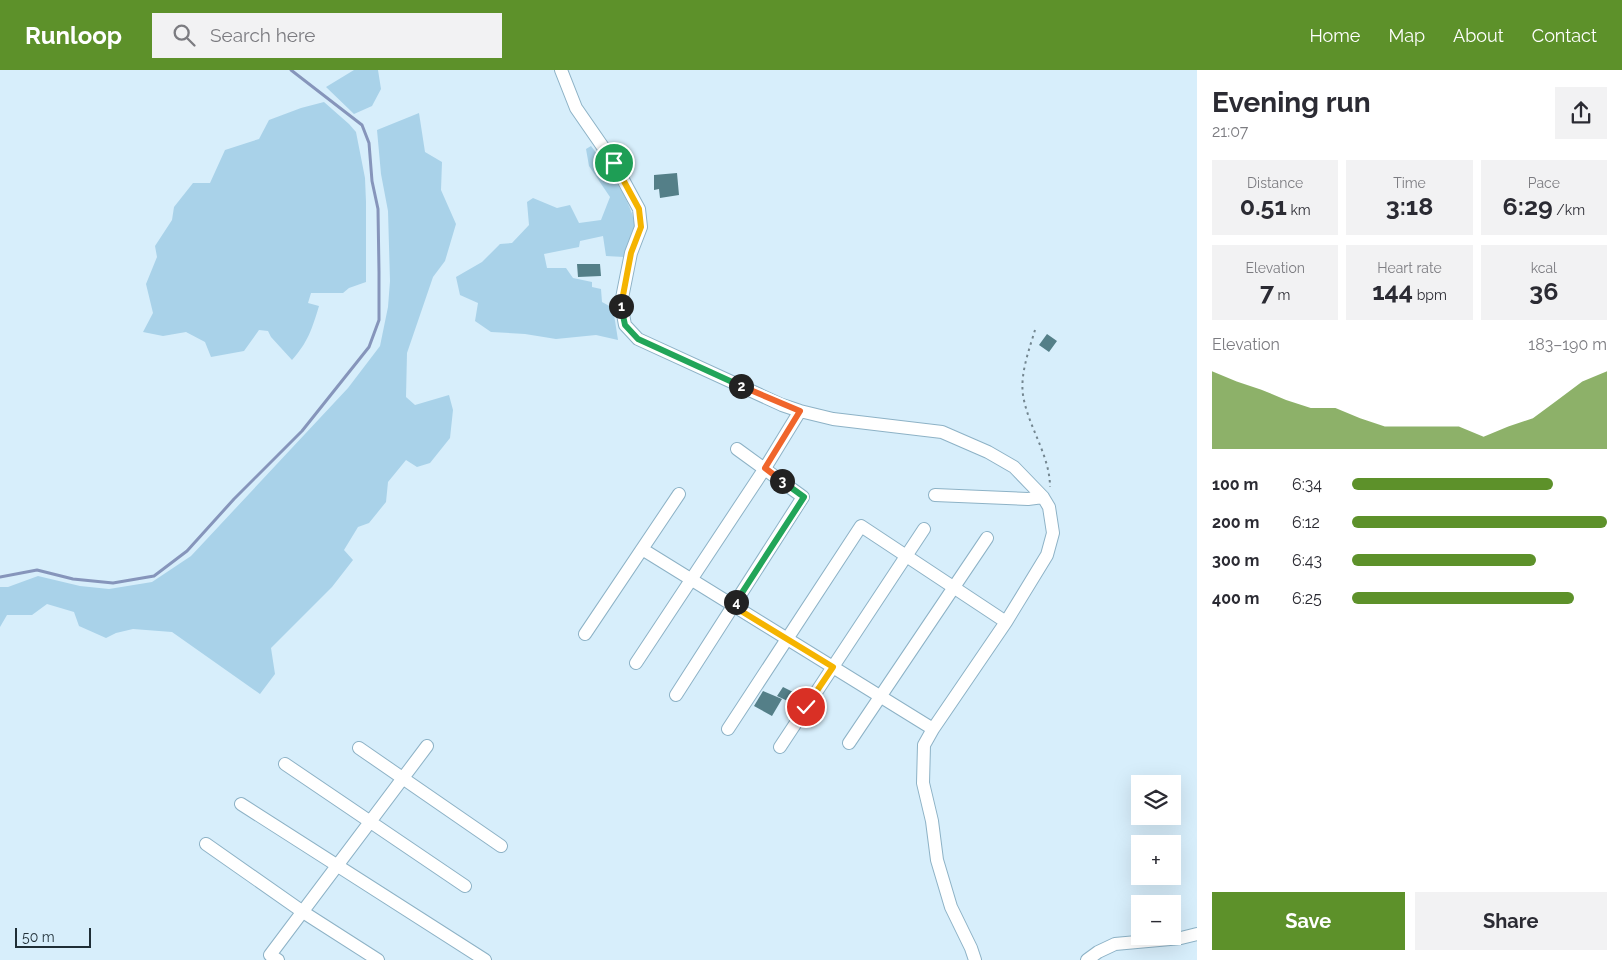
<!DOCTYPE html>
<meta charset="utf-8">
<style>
:root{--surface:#fff;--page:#f2f2f3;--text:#2b2b33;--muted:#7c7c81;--accent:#5d912a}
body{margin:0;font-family:Raleway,sans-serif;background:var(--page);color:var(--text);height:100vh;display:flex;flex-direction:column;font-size:19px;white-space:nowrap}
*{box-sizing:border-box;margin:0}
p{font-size:16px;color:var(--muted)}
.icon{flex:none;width:28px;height:28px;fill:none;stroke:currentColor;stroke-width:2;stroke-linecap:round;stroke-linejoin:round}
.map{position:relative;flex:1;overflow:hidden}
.side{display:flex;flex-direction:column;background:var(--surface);width:425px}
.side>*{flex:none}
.controls{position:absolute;left:1131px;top:705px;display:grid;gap:10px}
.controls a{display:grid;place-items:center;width:50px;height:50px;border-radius:0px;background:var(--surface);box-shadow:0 5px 20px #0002;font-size:25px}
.scale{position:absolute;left:15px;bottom:12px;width:76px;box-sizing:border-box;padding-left:5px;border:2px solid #1f2e36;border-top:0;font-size:14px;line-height:18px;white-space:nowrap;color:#1f2e36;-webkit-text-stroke:4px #d7eefb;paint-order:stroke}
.pin{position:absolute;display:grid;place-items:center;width:42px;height:42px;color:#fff;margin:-21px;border:2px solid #fff;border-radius:50%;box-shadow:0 1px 5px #0007}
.km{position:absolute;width:25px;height:25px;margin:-12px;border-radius:50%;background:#222;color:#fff;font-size:14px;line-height:25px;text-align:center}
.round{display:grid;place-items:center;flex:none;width:52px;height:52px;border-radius:0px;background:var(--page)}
.overview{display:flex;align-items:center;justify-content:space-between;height:85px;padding:0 15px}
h1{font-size:28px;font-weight:700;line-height:38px}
.metrics{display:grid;grid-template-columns:repeat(3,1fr);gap:8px;height:85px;padding:5px 15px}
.metrics div{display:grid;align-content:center;border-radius:0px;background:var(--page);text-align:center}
.metrics b{font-size:25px;font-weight:700}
.metrics small{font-size:14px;font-weight:400}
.metrics p{font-size:14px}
.chart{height:140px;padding:10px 15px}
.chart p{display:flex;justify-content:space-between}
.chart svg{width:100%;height:90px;margin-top:5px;fill:var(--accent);opacity:.7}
.cta{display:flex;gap:10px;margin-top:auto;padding:10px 15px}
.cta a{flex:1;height:58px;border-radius:0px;background:var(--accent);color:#fff;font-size:20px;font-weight:700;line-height:58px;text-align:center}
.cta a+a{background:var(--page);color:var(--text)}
ul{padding:0 15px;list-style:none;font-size:16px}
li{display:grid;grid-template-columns:80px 60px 1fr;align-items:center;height:38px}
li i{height:12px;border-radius:6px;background:var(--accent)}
header{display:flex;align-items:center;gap:30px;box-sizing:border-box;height:70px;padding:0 25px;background:var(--accent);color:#fff}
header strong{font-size:24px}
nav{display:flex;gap:28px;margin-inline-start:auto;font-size:18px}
.search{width:350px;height:45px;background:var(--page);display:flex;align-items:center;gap:12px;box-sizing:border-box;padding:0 18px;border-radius:0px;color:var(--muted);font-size:19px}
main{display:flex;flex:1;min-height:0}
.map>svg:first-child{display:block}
</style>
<header>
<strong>Runloop</strong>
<div class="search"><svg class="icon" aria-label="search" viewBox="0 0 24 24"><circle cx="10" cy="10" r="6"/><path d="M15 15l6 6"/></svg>Search here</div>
<nav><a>Home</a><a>Map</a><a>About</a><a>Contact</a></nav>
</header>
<main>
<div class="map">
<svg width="1197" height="890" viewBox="0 0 1197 890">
<rect width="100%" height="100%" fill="#d7eefb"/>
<path fill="#a9d2e9" d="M354 0H378L381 19 372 36 354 44 326 17Z
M324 32 349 54 356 62 365 108 366 132V212L349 218 343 223H311L308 233 319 236C312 259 308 272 292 290L271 267 268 261 259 260 244 281 211 287 205 272 186 262 163 266 143 262 153 243 146 214 157 187 155 176 172 150 174 137 193 113H210L225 80 259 69 269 50 301 38Z
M419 43 425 82 442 92 441 120 456 154 445 191 433 207 407 283 406 327 415 335 449 325 453 340 450 368 430 393 417 397 406 390 388 412 386 432 369 453 358 457 344 480 353 490 332 517 271 578 275 604 260 624 172 562 133 559 116 563 106 568 79 556 74 542 47 534 32 545H7L0 557V517H8L38 506 80 516 109 519 152 512 191 486 348 318 380 276 388 237 390 211 388 141 381 104 377 60Z
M591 76C606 96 637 137 635 162 634 170 628 180 624 187L606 186 603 166 580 171 579 177 544 184 547 198H566L573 208 592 212V217L601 219 602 232 613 238 618 270 596 265 556 269 525 264 491 262 475 251 478 233 460 225 456 207 482 192 500 174 512 173 529 155 527 132 533 128 557 138 570 135 579 153 601 150 610 127 589 96 586 79Z"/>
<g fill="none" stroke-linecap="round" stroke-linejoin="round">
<path stroke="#8695bb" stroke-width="3" d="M0 507 37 500 73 509 113 513 154 506 187 481 234 429 302 361 369 277 379 250V202L378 139 372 111 369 73 362 55 291 0"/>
</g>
<path fill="#547f88" d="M677 103 679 125 660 128 659 119 654 120V105Z
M577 194H600L601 206 578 207Z
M1047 264 1057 271 1049 282 1039 275Z
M783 617 799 625 794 634 777 626Z
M763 621 782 629 772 646 754 636Z"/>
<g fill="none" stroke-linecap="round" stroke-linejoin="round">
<g stroke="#8db2c6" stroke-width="14">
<path id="minor" d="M561 0 576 38 614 93 639 139 641 157 631 183 621 233 625 255 638 269 782 335 800 341 833 349 942 362 988 382 1014 397 1043 427 1049 437 1053 463 1047 485 1006 552 933 659 924 675 923 713 932 751 937 790 951 837 971 878 975 890
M935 425 1028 429 1043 427
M642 479 933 659
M585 564 679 424
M636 593 765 398 800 341
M676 625 803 427 737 379
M728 659 861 456 1006 552
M849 673 987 468
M780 677 924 459
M359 678 501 776
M285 694 465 816
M241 734 485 890
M206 774 303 842 378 890
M278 890 270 885 427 676
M1087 890 1098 882 1115 874 1181 868 1197 864"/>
</g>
<path stroke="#738690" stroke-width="2" stroke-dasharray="2.5 4" stroke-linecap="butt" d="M1035 260C1029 280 1020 304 1023 325 1028 357 1050 385 1050 417"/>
<use href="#minor" stroke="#fff" stroke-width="12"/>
</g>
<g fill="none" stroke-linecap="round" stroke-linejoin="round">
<g stroke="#fff" stroke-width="10">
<path id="split-1" d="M614 93 639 139 641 157 631 183 621 236"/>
</g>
<g stroke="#fff" stroke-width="10">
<path id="split-2" d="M621 236 625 255 638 269 741 316"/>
</g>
<g stroke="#fff" stroke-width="10">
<path id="split-3" d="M741 316 800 341 765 398 782 411"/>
</g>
<g stroke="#fff" stroke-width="10">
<path id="split-4" d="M736 532 804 427 782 411"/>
</g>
<g stroke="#fff" stroke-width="10">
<path id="split-5" d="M736 532 733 536 833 597 806 637"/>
</g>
<use href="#split-1" stroke="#f5b400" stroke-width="6"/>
<use href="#split-2" stroke="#22a559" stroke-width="6"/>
<use href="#split-3" stroke="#f0652b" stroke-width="6"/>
<use href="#split-4" stroke="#22a559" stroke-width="6"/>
<use href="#split-5" stroke="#f5b400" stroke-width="6"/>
</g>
</svg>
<div class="controls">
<a><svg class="icon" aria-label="layers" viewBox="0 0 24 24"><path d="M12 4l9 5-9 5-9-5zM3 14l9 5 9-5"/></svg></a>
<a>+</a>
<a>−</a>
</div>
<div class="scale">50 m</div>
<div class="pin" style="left:614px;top:93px;background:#1e9e55"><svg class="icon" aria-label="arrive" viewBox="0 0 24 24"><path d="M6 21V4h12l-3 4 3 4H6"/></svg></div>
<div class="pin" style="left:806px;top:637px;background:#d93025"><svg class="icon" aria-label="check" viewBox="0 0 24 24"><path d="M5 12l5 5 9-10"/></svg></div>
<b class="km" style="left:621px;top:236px">1</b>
<b class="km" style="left:741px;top:316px">2</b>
<b class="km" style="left:782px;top:411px">3</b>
<b class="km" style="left:736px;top:532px">4</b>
</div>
<section class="side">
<div class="overview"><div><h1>Evening run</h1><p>21:07</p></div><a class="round"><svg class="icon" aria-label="share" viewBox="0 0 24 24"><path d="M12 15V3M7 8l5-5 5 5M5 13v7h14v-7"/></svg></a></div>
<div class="metrics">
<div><p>Distance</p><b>0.51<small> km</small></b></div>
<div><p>Time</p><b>3:18</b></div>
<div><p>Pace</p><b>6:29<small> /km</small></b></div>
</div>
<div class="metrics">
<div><p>Elevation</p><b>7<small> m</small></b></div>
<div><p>Heart rate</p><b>144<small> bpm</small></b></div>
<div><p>kcal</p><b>36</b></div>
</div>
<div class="chart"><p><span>Elevation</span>183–190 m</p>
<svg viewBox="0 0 160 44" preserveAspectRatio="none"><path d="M0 44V6L10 11L20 15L30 20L40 24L50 24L60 29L70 33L80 33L90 33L100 33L110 38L120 33L130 29L140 20L150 11L160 6V44z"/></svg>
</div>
<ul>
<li><b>100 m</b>6:34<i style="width:79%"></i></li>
<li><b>200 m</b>6:12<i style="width:100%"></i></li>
<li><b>300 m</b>6:43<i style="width:72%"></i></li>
<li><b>400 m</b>6:25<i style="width:87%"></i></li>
</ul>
<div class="cta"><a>Save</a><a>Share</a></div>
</section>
</main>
